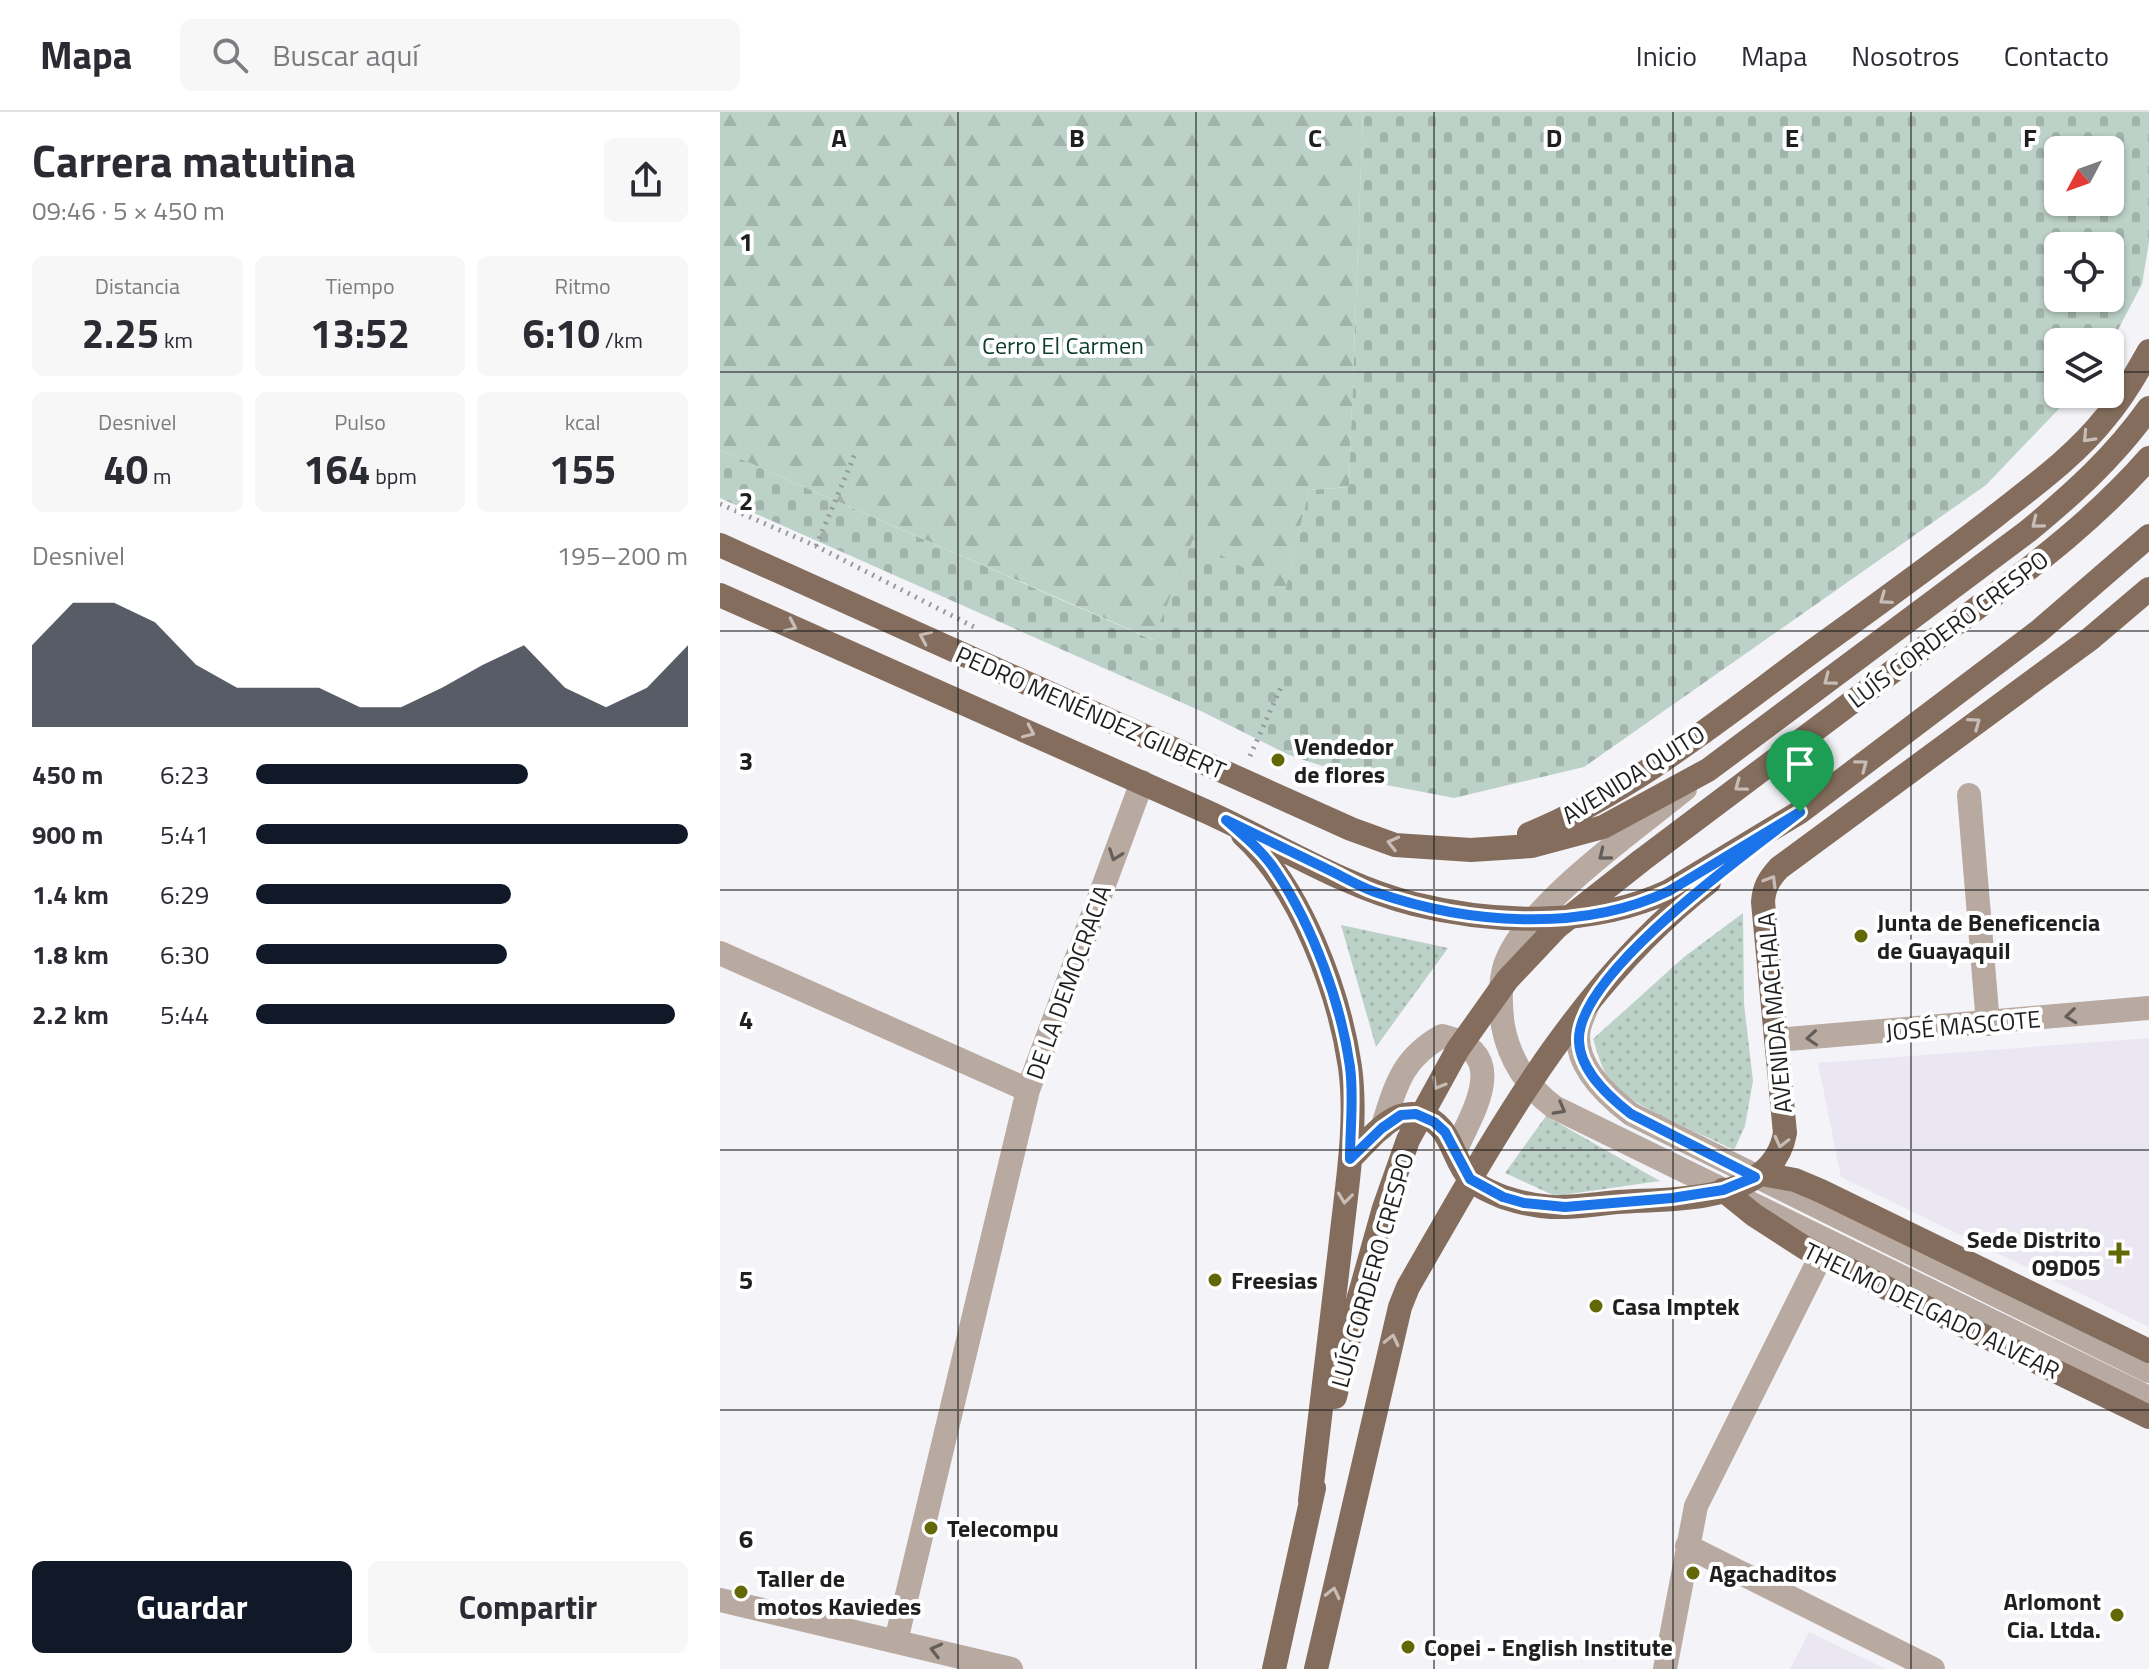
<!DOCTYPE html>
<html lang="es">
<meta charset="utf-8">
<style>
:root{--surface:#fff;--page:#f7f7f7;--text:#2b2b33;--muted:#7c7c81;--line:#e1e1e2;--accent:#111827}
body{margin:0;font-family:"Titillium Web",sans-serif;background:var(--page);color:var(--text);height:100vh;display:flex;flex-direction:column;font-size:30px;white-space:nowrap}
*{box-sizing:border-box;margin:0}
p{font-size:26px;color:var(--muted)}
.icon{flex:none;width:44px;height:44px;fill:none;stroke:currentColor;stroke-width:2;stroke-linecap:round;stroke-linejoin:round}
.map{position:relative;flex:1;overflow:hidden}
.details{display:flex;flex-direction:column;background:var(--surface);width:720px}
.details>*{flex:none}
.needle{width:52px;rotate:229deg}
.fabs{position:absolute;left:1324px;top:24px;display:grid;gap:16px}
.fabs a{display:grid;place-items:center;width:80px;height:80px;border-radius:12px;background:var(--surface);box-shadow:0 2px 6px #0004;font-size:40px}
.pin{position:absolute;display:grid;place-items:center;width:68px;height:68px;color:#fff;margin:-82px -34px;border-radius:50% 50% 50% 0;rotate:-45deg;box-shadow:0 0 8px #0007}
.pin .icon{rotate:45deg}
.round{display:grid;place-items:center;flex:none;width:84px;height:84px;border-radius:12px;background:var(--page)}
.head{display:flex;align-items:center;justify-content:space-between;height:136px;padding:0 32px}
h1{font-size:44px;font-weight:700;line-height:60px}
.metrics{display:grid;grid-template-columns:repeat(3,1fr);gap:12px;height:136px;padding:8px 32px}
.metrics div{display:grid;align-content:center;border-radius:12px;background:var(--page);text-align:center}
.metrics b{font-size:40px;font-weight:700}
.metrics small{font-size:22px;font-weight:400}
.metrics p{font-size:22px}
.chart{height:224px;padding:16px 32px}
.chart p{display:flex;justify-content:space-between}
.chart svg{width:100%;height:144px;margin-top:8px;fill:var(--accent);opacity:.7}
.primary-button{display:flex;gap:16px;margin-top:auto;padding:16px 32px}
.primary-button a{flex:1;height:92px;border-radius:12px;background:var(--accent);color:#fff;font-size:32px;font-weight:700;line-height:92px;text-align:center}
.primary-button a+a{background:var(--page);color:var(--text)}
ul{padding:0 32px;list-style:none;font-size:26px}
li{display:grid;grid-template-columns:128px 96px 1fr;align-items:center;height:60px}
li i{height:20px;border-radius:10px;background:var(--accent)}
header{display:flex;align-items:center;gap:48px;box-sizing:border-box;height:112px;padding:0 40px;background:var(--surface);border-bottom:2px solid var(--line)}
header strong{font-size:38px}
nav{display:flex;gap:44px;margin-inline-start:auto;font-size:28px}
.search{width:560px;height:72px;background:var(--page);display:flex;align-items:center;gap:20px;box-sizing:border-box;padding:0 28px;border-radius:12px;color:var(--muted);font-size:30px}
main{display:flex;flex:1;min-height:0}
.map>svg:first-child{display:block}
</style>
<header>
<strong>Mapa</strong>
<div class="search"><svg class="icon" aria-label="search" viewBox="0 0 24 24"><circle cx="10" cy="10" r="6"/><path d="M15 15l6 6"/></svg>Buscar aquí</div>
<nav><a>Inicio</a><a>Mapa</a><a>Nosotros</a><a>Contacto</a></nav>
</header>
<main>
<section class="details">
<div class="head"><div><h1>Carrera matutina</h1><p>09:46 · 5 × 450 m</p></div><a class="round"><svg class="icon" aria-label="share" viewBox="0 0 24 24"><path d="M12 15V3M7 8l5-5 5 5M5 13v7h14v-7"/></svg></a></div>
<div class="metrics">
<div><p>Distancia</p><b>2.25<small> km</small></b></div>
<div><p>Tiempo</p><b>13:52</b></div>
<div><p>Ritmo</p><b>6:10<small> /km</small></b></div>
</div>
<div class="metrics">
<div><p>Desnivel</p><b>40<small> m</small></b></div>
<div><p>Pulso</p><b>164<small> bpm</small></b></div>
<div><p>kcal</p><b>155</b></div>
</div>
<div class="chart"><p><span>Desnivel</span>195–200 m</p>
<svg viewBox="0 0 160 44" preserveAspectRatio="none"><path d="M0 44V19L10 6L20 6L30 12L40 25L50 32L60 32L70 32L80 38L90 38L100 32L110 25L120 19L130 32L140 38L150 32L160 19V44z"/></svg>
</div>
<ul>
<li><b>450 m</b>6:23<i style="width:63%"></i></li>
<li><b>900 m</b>5:41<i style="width:100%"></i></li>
<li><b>1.4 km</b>6:29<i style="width:59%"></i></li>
<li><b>1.8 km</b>6:30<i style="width:58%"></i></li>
<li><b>2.2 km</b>5:44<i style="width:97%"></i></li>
</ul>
<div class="primary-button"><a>Guardar</a><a>Compartir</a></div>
</section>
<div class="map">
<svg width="1429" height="1557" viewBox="0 0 1429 1557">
<defs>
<pattern id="grass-dots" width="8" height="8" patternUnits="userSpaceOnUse" patternTransform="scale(2)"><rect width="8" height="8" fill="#bcd1c7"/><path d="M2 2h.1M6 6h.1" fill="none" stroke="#a1b3ab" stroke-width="1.8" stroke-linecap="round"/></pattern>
<pattern id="forest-firs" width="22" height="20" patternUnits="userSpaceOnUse" patternTransform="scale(2)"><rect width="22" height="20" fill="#bcd1c7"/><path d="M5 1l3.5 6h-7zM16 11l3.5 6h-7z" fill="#a1b3ab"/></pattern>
<pattern id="cemetery-stones" width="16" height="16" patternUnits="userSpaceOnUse" patternTransform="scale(2)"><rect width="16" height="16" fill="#bcd1c7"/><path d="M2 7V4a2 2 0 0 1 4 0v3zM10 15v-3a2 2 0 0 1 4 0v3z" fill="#a1b3ab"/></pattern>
</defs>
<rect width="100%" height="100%" fill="#f4f3f8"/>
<path fill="#eae7f3" d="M1429 926V1215L1121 1065 1098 951Z
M1089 1520 1166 1557H1070Z"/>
<path fill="url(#grass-dots)" d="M1023 801 1024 892 1033 969 1025 1014 1014 1038C982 1022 915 996 893 972 882 960 878 942 873 927L964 845Z
M621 813 728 836 656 935Z
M826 1004 940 1069 835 1084 785 1061Z"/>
<path fill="url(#forest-firs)" d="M0 0H643L629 375 589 378 565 481 434 528 0 338Z"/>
<path fill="url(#cemetery-stones)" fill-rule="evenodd" d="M643 0H1429V130L1422 172 1390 233V230H1338V282H1353L1266 373 864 655 734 686 651 670 569 643 483 600 0 386V338L433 528 473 427 565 480 589 378 629 375ZM1338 38H1390V90H1338ZM1338 134H1390V186H1338Z"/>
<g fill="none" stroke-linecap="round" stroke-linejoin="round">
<path stroke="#99989b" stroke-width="5" stroke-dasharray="2 6" stroke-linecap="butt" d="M0 392 96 434 258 517
M96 434 135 342
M530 644 562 573"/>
<path stroke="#b8aaa1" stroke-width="24" d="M965 677C915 718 806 793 785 853 779 873 780 893 783 914 789 947 808 976 834 995L1429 1286
M1249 683 1268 912
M0 841 308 978
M868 892C865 900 861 908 859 916 852 951 886 983 911 1002L1429 1259
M1057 928 1429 896
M662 1016C676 974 681 947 722 924 791 941 755 996 735 1039
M967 1434 1213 1557
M0 1488 291 1557
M176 1529 308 978 422 670
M945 1557 976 1394 1101 1144"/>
<path stroke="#846d5d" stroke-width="24" d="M0 433 631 717 675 733 751 738 812 734 883 715 988 658 1308 419C1353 382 1395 344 1429 296
M0 483C162 555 324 626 485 699 552 729 624 775 694 792 775 812 872 815 949 779L1080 700 1319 519 1429 424
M1261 493C1321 448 1379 403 1429 346
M809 722C914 679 1003 605 1093 539 1155 494 1218 449 1278 402 1316 372 1356 343 1386 305 1403 285 1416 262 1429 239
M523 723C580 775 619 879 630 955 638 1013 626 1079 620 1137 610 1221 600 1305 590 1389
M630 1047C647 1031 671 996 699 1003 732 1011 731 1046 750 1067 758 1075 773 1081 783 1085 798 1090 815 1094 831 1095 853 1096 876 1092 898 1090 943 1087 1003 1090 1040 1062 1055 1051 1062 1038 1065 1021L1043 790C1044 775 1049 767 1059 756L1370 527 1429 477
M1041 1062 1075 1068 1101 1079 1429 1239
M1003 1078 1034 1103 1085 1136 1429 1305
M615 1285 639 1185
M554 1557 594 1376
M596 1557 680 1195 688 1175C772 1030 854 874 989 770"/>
<path stroke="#846d5d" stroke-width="24" d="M639 1185 664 1096 688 1028 738 937 787 868 837 815 922 748 1261 493"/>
</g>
<defs><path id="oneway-chevron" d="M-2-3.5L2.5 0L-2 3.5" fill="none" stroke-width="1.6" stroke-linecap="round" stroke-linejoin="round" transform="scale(2)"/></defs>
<g stroke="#c8bdb6">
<use href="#oneway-chevron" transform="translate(1368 325) rotate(133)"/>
<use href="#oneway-chevron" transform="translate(1317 411) rotate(141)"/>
<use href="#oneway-chevron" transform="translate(1165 487) rotate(144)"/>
<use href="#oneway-chevron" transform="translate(71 514) rotate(24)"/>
<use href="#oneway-chevron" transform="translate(205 525) rotate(-156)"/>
<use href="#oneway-chevron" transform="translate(1109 568) rotate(143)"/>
<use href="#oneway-chevron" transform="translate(1255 611) rotate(-36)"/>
<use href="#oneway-chevron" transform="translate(309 620) rotate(24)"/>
<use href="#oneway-chevron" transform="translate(1142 653) rotate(-37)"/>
<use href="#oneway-chevron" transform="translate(1020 674) rotate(143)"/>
<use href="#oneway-chevron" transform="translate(673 731) rotate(-166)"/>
<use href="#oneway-chevron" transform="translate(1051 769) rotate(-59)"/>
<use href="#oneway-chevron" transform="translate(718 972) rotate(120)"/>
<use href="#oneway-chevron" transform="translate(1061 1030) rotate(104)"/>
<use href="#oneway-chevron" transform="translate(625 1086) rotate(97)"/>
<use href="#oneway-chevron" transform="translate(672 1228) rotate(-77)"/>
<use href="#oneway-chevron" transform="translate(613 1481) rotate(-77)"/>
</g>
<g stroke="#645e5a">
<use href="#oneway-chevron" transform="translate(395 743) rotate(110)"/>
<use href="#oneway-chevron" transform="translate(884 743) rotate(141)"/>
<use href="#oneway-chevron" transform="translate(1351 904) rotate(174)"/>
<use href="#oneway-chevron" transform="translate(1092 926) rotate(176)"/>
<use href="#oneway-chevron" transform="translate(840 997) rotate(29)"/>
<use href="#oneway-chevron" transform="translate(216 1538) rotate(-166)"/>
</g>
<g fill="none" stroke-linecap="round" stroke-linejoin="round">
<g stroke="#fff" stroke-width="16">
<path id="route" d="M1080 700C1028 740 856 862 859 929 860 959 889 985 911 1002L1035 1065 1003 1078 952 1086 845 1095 804 1091 783 1085 750 1067 725 1020 714 1010 696 1002 681 1003 662 1016 630 1047C630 1017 634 985 630 955 621 891 593 815 557 761 544 740 524 724 506 708 539 724 572 740 605 756 622 764 638 774 655 780 746 812 861 821 949 779Z"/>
</g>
<use href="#route" stroke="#1a73e8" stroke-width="10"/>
</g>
<path fill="none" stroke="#1f1f20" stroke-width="2" stroke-opacity="0.55" d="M238 0V1557M476 0V1557M714 0V1557M953 0V1557M1191 0V1557M0 260H1338M1390 260H1429M0 519H1429M0 778H1429M0 1038H1429M0 1298H1429"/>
<g fill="#636807" stroke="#fff" stroke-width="3">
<circle cx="558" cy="648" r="8"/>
<circle cx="1141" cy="824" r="8"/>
<path d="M1395 1129h8v8h8v8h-8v8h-8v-8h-8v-8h8z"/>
<circle cx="495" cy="1168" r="8"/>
<circle cx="876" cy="1194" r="8"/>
<circle cx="211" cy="1416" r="8"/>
<circle cx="973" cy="1461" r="8"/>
<circle cx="21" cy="1480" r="8"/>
<circle cx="1397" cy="1503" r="8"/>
<circle cx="688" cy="1535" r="8"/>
</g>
<g text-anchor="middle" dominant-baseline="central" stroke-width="8" stroke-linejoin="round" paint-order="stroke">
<g font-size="24" fill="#0d3d2c" stroke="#fff">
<text x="343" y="233">Cerro El Carmen</text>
</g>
<g font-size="24" fill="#1f1f20" stroke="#fff">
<text transform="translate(1228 517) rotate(-37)">LUÍS CORDERO CRESPO</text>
<text transform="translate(371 600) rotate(24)">PEDRO MENÉNDEZ GILBERT</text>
<text transform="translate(913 662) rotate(-32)">AVENIDA QUITO</text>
<text transform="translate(348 870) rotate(-70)">DE LA DEMOCRACIA</text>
<text transform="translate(1054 901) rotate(-95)">AVENIDA MACHALA</text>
<text transform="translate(1243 913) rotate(-5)">JOSÉ MASCOTE</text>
<text transform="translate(652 1158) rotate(-74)">LUÍS CORDERO CRESPO</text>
<text transform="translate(1212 1198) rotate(26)">THELMO DELGADO ALVEAR</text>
</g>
<g font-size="24" font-weight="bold" fill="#1f1f20" stroke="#fff" text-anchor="start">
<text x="574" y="634">Vendedor<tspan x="574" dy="28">de flores</tspan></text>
<text x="1157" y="810">Junta de Beneficencia<tspan x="1157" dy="28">de Guayaquil</tspan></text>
<text x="1381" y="1127" text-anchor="end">Sede Distrito<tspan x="1381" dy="28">09D05</tspan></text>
<text x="511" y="1168">Freesias</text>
<text x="892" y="1194">Casa Imptek</text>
<text x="227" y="1416">Telecompu</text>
<text x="989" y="1461">Agachaditos</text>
<text x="37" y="1466">Taller de<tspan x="37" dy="28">motos Kaviedes</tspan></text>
<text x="1381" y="1489" text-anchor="end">Arlomont<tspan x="1381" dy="28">Cia. Ltda.</tspan></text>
<text x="704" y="1535">Copei - English Institute</text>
</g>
</g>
<g font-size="26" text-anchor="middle" font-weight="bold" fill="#1f1f20" stroke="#fff" stroke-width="8" stroke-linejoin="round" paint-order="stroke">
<text x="119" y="35">A</text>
<text x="357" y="35">B</text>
<text x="595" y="35">C</text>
<text x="834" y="35">D</text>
<text x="1072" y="35">E</text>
<text x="1310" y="35">F</text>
<text x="26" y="139">1</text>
<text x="26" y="398">2</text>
<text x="26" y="658">3</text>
<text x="26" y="917">4</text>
<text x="26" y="1177">5</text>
<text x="26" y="1436">6</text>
</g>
</svg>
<div class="fabs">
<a><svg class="needle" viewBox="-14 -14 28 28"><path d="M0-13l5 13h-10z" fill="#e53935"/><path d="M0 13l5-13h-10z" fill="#7c7c81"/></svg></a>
<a><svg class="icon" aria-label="locate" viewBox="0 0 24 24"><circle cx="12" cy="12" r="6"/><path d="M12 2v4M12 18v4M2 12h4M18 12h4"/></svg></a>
<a><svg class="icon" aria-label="layers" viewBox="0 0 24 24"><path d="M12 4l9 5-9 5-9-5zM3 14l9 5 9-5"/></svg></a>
</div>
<div class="pin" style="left:1080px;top:700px;background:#1e9e55"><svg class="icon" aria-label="arrive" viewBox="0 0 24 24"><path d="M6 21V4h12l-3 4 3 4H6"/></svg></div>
</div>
</main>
